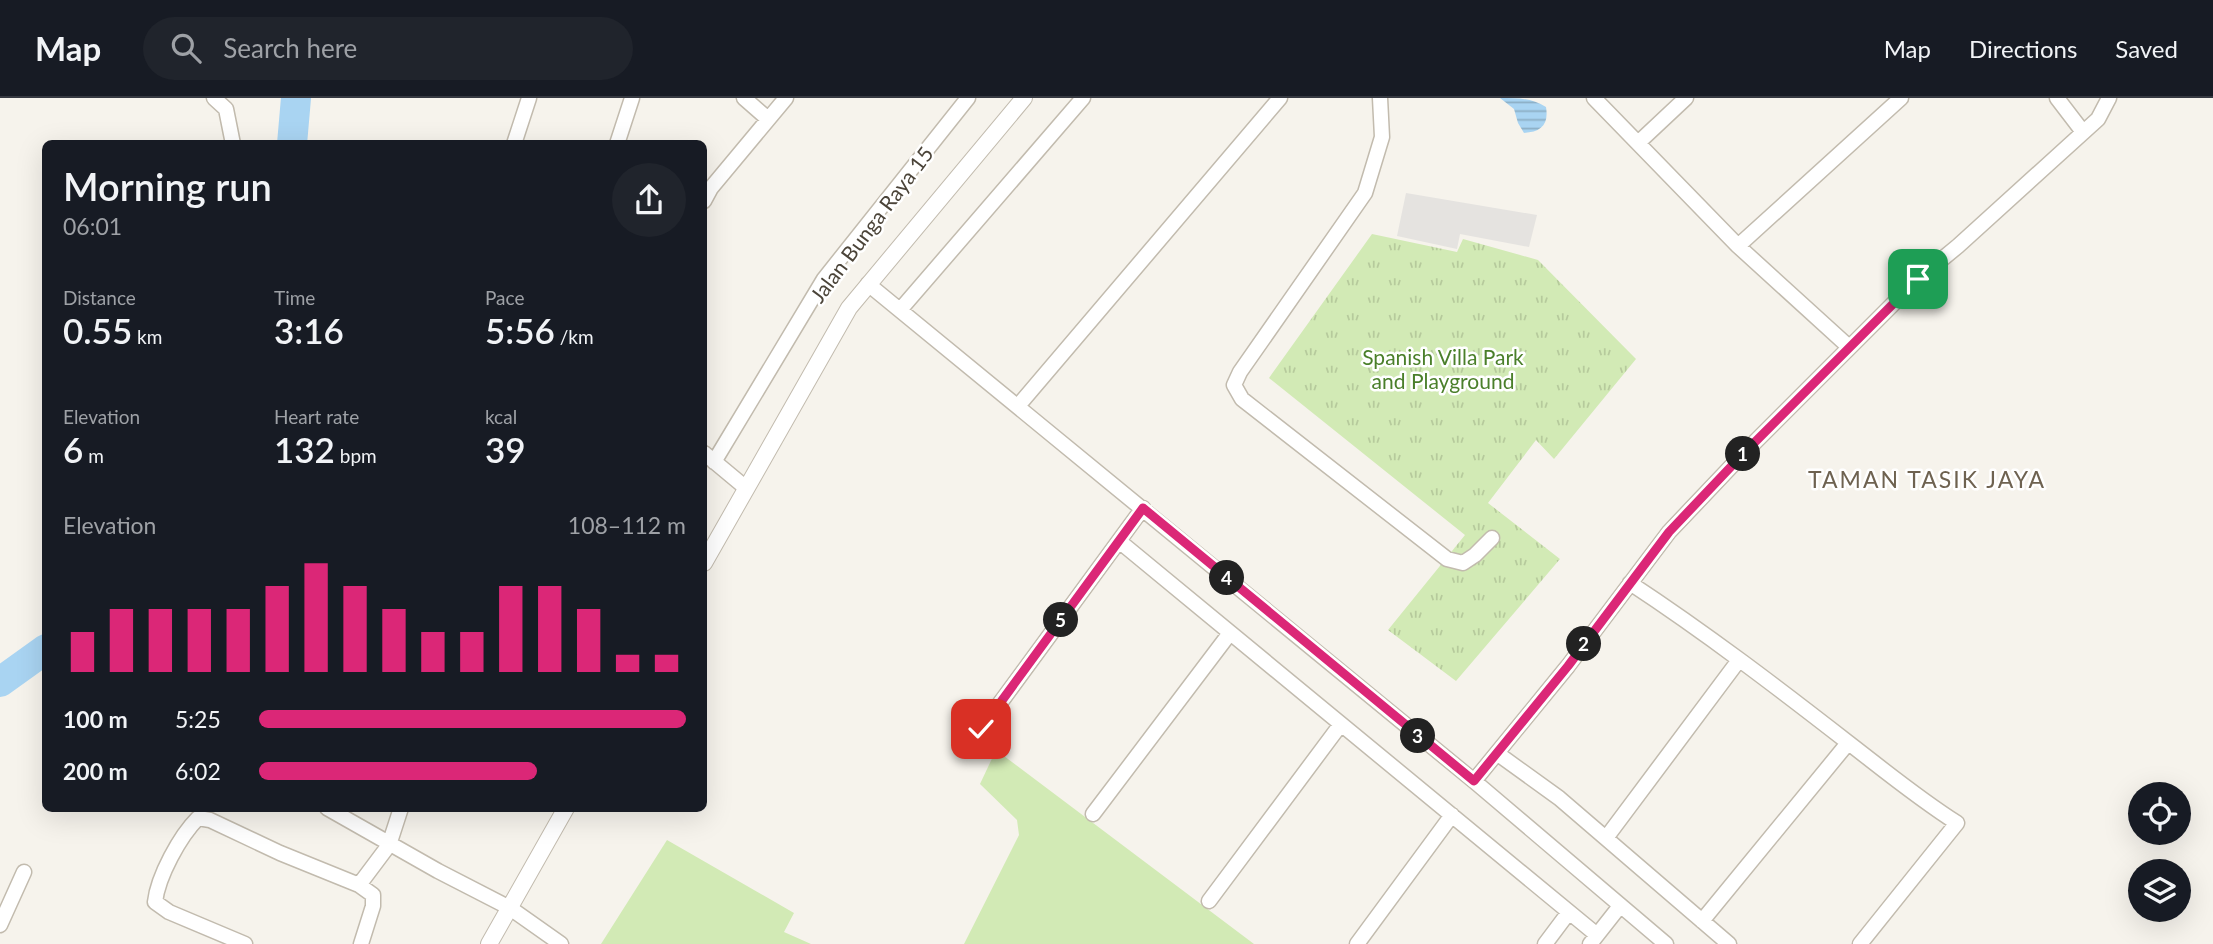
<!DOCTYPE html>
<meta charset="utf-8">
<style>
:root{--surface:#171b24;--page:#20242c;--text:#f1f3f6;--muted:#9ea1a6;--line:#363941;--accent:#db2777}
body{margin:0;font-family:Lato,sans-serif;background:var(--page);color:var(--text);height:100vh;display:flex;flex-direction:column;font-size:26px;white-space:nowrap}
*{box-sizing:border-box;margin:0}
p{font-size:23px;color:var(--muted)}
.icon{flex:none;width:38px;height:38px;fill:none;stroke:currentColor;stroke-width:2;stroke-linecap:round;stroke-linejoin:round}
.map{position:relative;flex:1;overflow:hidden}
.drawer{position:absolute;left:42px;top:42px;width:665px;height:672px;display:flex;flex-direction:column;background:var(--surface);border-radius:10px;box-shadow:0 7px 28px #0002}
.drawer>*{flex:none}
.fabs{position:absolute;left:2128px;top:684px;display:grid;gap:14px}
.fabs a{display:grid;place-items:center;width:63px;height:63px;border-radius:50%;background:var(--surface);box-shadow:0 7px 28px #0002;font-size:35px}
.pin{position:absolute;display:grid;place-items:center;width:60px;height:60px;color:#fff;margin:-30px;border-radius:14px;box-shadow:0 4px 10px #0006}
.km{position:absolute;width:35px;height:35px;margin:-18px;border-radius:50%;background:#222;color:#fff;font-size:19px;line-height:35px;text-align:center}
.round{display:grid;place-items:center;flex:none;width:74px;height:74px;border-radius:37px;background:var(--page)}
.head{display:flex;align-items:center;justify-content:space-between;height:119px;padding:0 21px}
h1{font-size:38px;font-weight:600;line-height:52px}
.stats{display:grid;grid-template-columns:repeat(3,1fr);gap:10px;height:119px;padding:7px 21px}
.stats div{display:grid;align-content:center}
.stats b{font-size:35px;font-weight:600}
.stats small{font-size:19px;font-weight:400}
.stats p{font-size:19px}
.chart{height:196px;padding:14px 21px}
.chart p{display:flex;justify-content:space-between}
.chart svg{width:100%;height:126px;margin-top:7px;stroke:var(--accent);stroke-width:6}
ul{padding:0 21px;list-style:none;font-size:23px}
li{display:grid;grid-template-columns:112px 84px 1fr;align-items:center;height:52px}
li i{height:18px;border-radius:9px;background:var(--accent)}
header{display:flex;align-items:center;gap:42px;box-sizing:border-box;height:98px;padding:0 35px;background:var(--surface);border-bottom:2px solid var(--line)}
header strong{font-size:33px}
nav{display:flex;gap:38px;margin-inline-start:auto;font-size:24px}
.search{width:490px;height:63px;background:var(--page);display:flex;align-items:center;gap:18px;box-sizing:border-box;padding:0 24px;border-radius:38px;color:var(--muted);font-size:26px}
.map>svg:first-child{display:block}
</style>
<header>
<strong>Map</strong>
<div class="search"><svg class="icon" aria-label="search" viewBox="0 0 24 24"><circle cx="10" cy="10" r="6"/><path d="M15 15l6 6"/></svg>Search here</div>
<nav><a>Map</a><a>Directions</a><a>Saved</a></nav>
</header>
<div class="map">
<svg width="2213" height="846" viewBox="0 0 2213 846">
<defs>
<pattern id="park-tufts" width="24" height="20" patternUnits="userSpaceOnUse" patternTransform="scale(1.75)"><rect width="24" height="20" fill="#d2eab5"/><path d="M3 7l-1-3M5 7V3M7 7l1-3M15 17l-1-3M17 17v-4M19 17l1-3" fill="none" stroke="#b6ca9c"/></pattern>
<pattern id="water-rules" width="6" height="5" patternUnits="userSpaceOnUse" patternTransform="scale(1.75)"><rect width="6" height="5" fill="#a9d4f2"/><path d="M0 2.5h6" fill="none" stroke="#8caec5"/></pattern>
</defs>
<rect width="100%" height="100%" fill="#f6f3ec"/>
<path fill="#d2eab5" d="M996 652 1254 846H964L1019 737 1017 722 980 686Z
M667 742 794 815 784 834 811 846H601Z"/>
<path fill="url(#park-tufts)" d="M1372 136 1457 154 1463 141 1538 162 1636 261 1554 361 1536 342 1488 405 1560 461 1456 583 1388 532 1465 437 1269 280Z"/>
<path fill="#e5e3e0" d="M1406 95 1537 117 1529 149 1460 136 1457 151 1397 138Z"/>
<path fill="url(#water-rules)" d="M1500 0C1517 0 1532 0 1546 9 1549 27 1541 34 1524 35L1518 25 1514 11Z"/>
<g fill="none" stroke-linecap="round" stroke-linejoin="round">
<path stroke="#a9d4f2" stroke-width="30" d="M292 46 296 0
M0 584 46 551"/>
<g stroke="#c2bbae" stroke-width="17">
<path id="minor" d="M214 0 226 11 233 46
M744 0 768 21
M1380 0 1382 39 1365 95 1240 274 1234 287 1242 301 1447 461 1463 465 1475 457 1492 440
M1594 0 1738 148 1849 249
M2057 0 2083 34
M1638 45 1686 0
M514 46 529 0
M617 46 632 0
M704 103 711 90 786 0
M1738 148 1901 0
M868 186 1474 683 1666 846
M900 212 1083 0
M1018 308 1280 0
M704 355 746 390
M714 364 824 181 968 0
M1119 443 1597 837
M1630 485C1706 535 1778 590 1850 646 1885 673 1919 701 1957 725L1860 846
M981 631 1143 410
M1498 656 1559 700 1729 846
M1474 683 1568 568 1669 434 1743 356 1918 181 1958 148 2098 21 2109 0
M327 710 438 773 510 810 561 846
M1093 716 1230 535
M1606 740 1739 562
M359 787 373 797V808L361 846
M1209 803 1341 626
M1702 823 1848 645
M0 827 24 774
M245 846 169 814 155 804C158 778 180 738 198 720L210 722 280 755 359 787 389 747 401 710
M1357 846 1452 717
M1545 846 1569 814
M1590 846 1620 808"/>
</g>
<g stroke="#c2bbae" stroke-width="18">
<path id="tertiary" d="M704 465 849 210 1024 0
M489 846 566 710"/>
</g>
<use href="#minor" stroke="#fff" stroke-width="14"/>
<use href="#tertiary" stroke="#fff" stroke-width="16"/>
</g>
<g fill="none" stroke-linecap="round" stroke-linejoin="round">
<g stroke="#fff" stroke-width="14">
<path id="route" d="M981 631 1143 410 1474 683 1568 568 1669 434 1743 356 1918 181"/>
</g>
<use href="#route" stroke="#db2777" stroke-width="9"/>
</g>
<g text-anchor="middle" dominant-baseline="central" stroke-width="5" stroke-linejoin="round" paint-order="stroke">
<g font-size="21" fill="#4b4439" stroke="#fff">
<text transform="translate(871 126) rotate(-53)">Jalan Bunga Raya 15</text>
</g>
<g font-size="21" fill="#4a7f2a" stroke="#fff">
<text x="1443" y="258">Spanish Villa Park<tspan x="1443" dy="24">and Playground</tspan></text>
</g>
<g font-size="23" letter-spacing="2" fill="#6e6250" stroke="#fff">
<text x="1927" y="381">TAMAN TASIK JAYA</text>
</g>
</g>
</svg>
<div class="fabs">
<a><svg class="icon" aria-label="locate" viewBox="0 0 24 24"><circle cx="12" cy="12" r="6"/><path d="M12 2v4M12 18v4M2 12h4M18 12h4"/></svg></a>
<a><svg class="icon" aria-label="layers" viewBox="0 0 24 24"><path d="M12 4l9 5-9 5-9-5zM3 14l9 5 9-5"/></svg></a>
</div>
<div class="pin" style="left:1918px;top:181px;background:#1e9e55"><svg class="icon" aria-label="arrive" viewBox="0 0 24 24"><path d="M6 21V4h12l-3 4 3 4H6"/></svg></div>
<div class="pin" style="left:981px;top:631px;background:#d93025"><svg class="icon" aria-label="check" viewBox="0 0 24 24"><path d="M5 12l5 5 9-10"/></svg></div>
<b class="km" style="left:1743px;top:356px">1</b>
<b class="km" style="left:1584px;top:546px">2</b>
<b class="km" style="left:1418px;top:638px">3</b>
<b class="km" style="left:1227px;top:480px">4</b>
<b class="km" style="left:1061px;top:522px">5</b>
<section class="drawer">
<div class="head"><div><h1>Morning run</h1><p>06:01</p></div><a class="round"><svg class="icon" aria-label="share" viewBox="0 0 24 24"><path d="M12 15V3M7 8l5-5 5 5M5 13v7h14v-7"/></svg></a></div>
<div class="stats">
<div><p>Distance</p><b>0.55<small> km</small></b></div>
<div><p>Time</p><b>3:16</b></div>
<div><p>Pace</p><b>5:56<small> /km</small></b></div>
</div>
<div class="stats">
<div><p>Elevation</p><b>6<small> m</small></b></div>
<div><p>Heart rate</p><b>132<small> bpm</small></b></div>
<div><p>kcal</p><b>39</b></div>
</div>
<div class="chart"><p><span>Elevation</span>108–112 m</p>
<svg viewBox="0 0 160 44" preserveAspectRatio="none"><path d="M5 44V30M15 44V22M25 44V22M35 44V22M45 44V22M55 44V14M65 44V6M75 44V14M85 44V22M95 44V30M105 44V30M115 44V14M125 44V14M135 44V22M145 44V38M155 44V38"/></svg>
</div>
<ul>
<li><b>100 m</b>5:25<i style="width:100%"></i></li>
<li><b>200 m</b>6:02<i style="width:65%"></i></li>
</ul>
</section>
</div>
